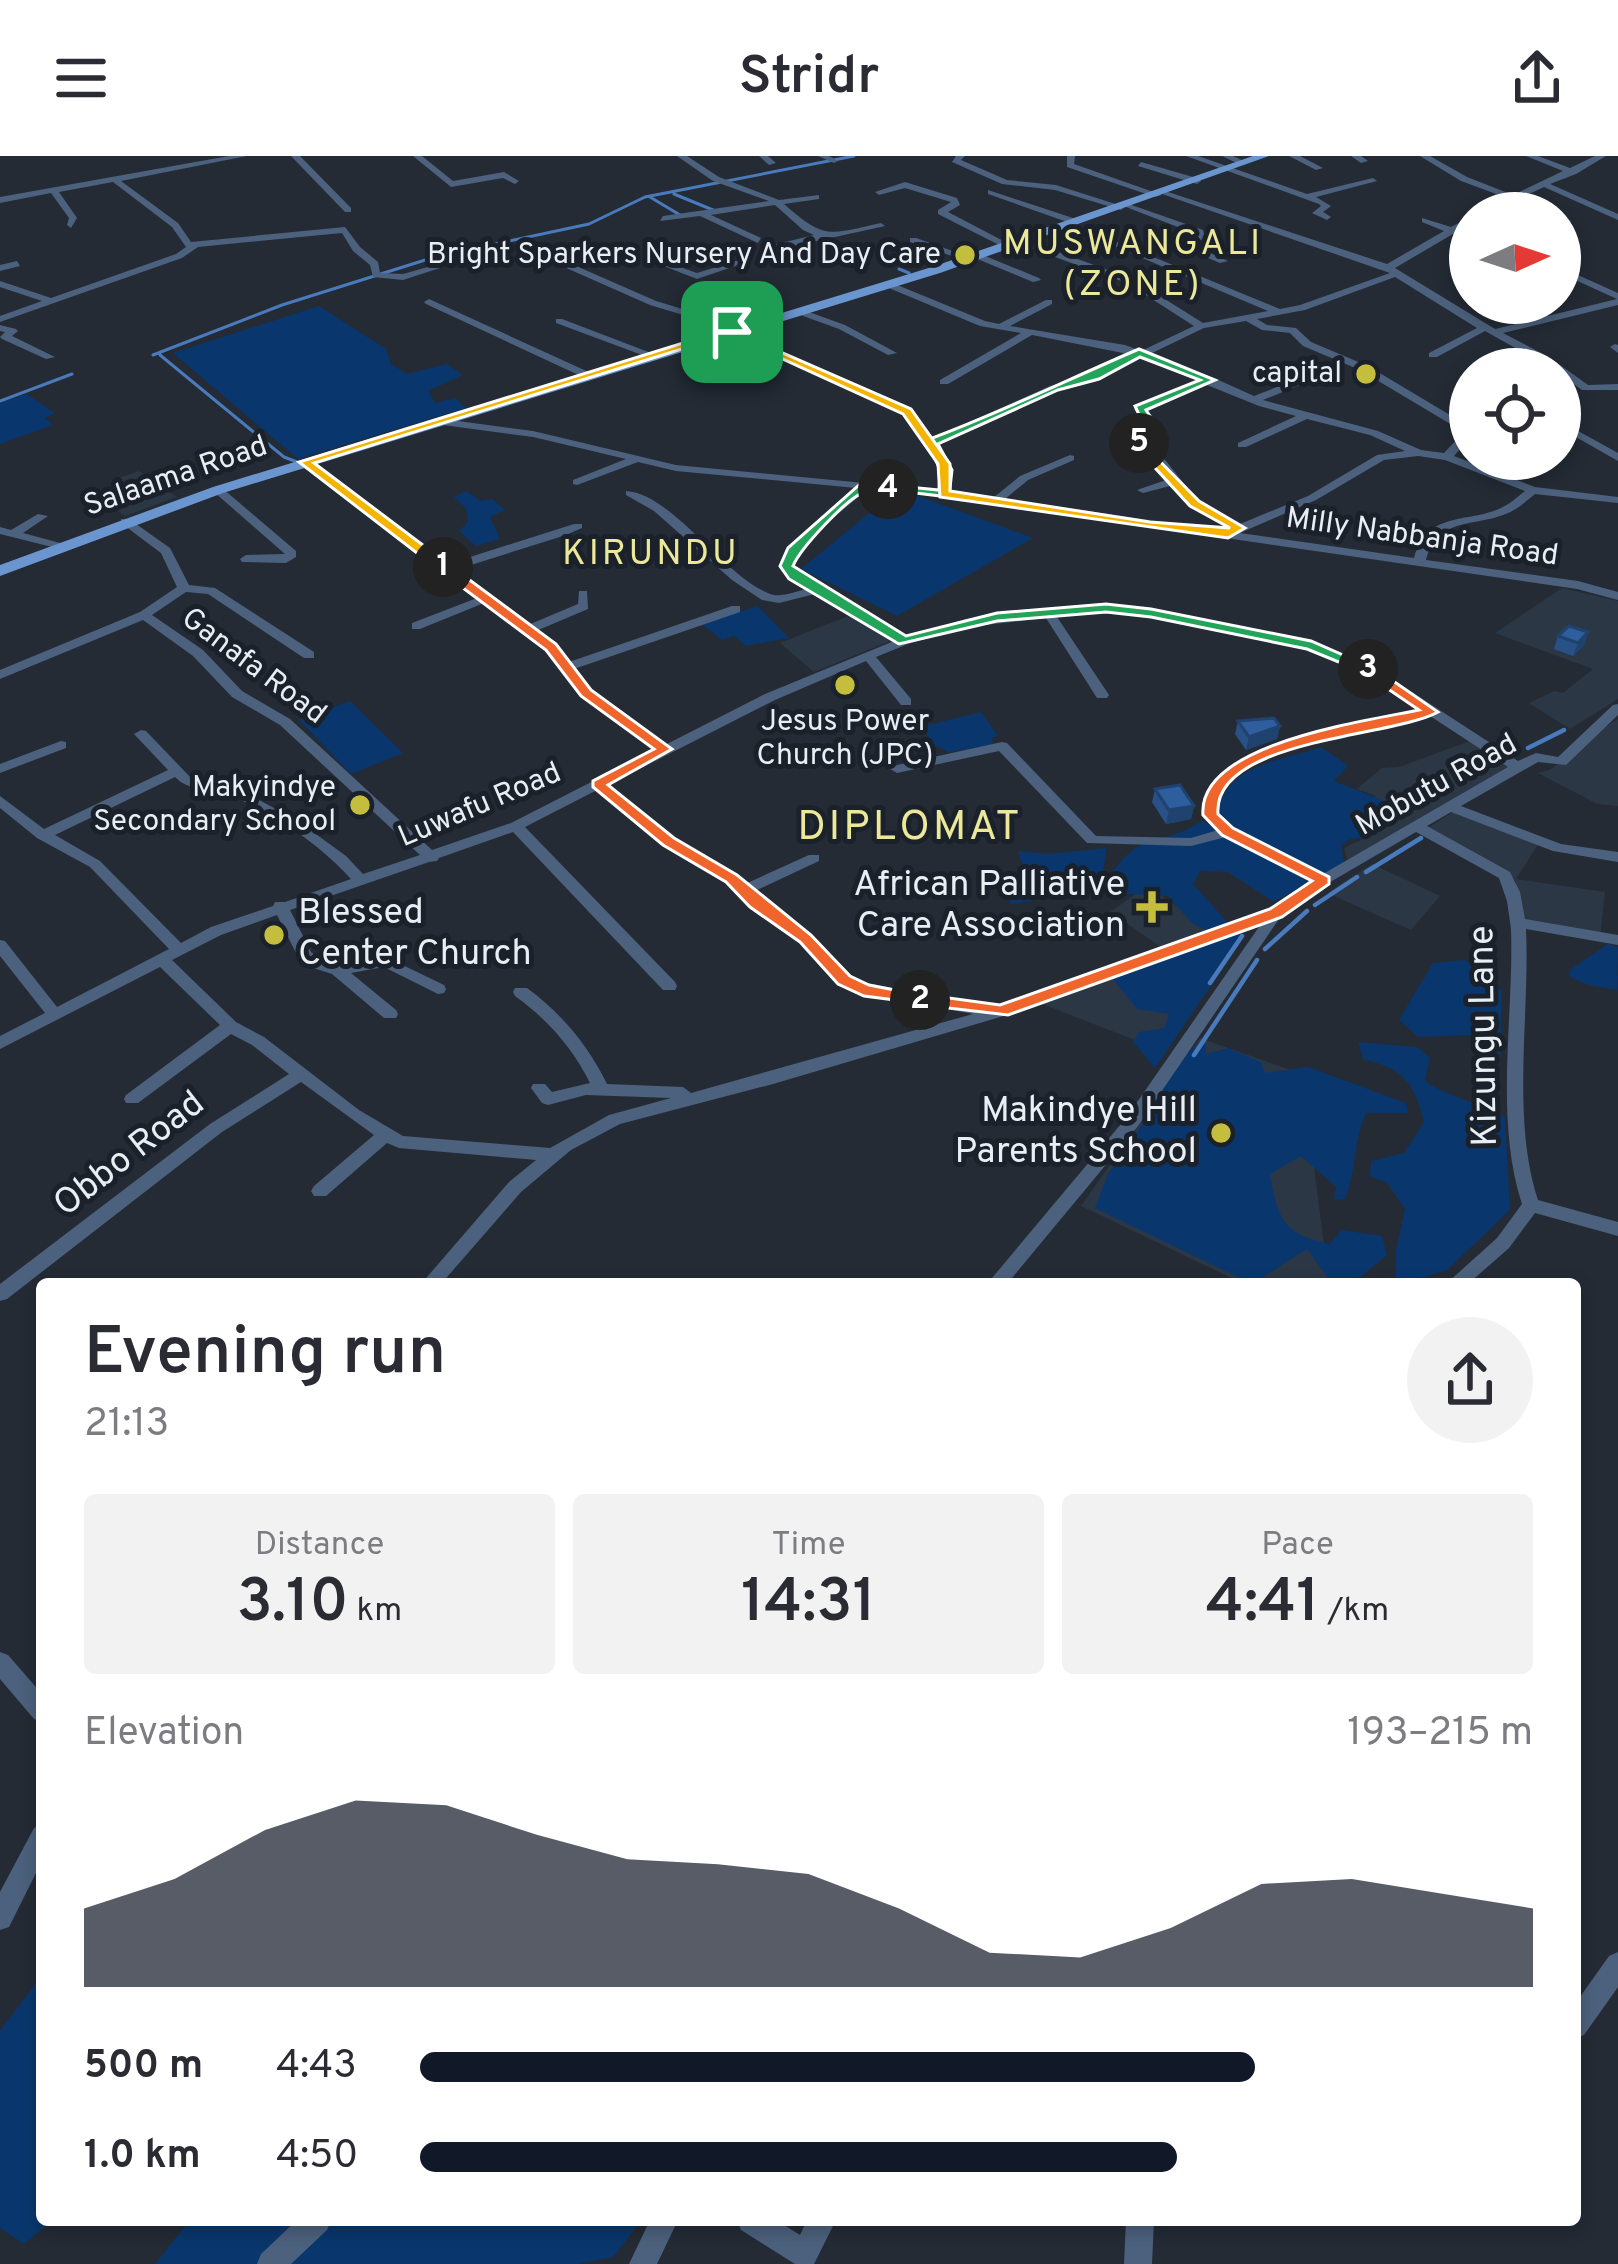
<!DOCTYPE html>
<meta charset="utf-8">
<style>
:root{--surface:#fff;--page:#f2f2f3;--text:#2b2b33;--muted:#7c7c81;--accent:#111827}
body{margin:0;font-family:Overpass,sans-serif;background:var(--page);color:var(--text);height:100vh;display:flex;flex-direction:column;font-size:45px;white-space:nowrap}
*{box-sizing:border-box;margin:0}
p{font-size:39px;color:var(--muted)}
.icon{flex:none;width:66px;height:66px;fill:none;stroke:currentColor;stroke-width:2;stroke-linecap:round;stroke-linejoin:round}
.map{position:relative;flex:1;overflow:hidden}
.sheet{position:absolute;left:36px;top:1122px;width:1545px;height:948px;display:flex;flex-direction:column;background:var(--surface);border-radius:12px;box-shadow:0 6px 18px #0003}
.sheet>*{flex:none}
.needle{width:78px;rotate:87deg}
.tools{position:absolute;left:1449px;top:36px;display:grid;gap:24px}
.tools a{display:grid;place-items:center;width:132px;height:132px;border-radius:50%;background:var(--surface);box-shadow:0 6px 18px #0003;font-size:60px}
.pin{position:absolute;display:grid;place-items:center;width:102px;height:102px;color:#fff;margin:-51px;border-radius:24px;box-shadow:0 6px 18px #0006}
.km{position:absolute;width:60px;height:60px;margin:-30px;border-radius:50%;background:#222;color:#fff;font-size:33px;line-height:60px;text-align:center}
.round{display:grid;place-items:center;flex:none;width:126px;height:126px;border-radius:63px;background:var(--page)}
.head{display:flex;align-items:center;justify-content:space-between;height:204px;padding:0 48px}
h1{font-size:66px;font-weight:600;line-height:90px}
.metrics{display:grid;grid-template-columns:repeat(3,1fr);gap:18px;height:204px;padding:12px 48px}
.metrics div{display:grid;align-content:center;border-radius:12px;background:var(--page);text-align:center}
.metrics b{font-size:60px;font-weight:600}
.metrics small{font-size:33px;font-weight:400}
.metrics p{font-size:33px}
.chart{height:336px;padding:24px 48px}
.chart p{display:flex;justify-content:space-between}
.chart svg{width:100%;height:216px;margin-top:12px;fill:var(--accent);opacity:.7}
ul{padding:0 48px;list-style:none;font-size:39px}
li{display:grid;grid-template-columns:192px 144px 1fr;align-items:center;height:90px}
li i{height:30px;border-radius:15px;background:var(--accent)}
header{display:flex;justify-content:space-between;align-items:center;height:156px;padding:0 48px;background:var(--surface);font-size:54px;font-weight:600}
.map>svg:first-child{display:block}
</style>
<header><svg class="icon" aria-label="menu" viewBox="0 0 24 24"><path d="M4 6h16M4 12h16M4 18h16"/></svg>Stridr<svg class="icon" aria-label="share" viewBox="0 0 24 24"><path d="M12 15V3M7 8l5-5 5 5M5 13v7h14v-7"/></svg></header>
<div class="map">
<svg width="1618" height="2108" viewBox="0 0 1618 2108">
<rect width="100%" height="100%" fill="#242b35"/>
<path fill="#2c3746" d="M139 315 177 341 125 360 95 338 115 331 110 325Z
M1562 432 1618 445V543L1570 573 1529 547 1554 535 1563 537 1593 513 1495 477Z
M848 460 895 483 814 516 780 487Z
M1618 563V650L1597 648 1538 617 1549 614 1567 602 1564 596Z
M1470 585 1511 612 1348 706 1344 692 1392 669 1360 652 1376 640 1357 633 1382 612 1399 611Z
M1453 656 1539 687 1516 723 1605 736 1600 782 1523 769 1515 723 1426 673Z
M1372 708 1440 740 1411 774 1327 737Z
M1147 730 1213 774 1161 791 1110 756Z
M1241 776 1245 779 1166 896 1042 848Z
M1200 882 1302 918 1329 1128H1244L1081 1050Z"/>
<path fill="#09376d" d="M319 150 386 193 391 208 407 218 447 208 463 219 428 235 435 247 455 242 466 252 298 303 173 197Z
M26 238 55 257 45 262 53 269 0 288V247Z
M899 333 1033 382 897 460 801 413Z
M466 335 481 345 492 343 505 354 490 361 500 383 476 390 459 375 468 366 466 352 454 341Z
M758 450 789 482 746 490 734 480 722 484 702 468Z
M350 545 403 597 351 618 299 564Z
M981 556 998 580 991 582 994 589 948 596 929 586 924 570Z
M1321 591 1348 610 1334 625 1407 654 1368 681 1350 683 1341 690 1344 707 1323 720 1226 669 1216 659C1229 607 1274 607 1321 591Z
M1202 665 1314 724 1274 746 1228 716 1200 715 1193 728 1228 767 1208 775 1193 768 1168 740 1111 737 1102 732C1143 667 1150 697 1202 665Z
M1107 692 1098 743 1048 727 1034 729 1035 744 1011 748 1000 729 1023 710 1018 695 1048 698Z
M1241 776 1245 779 1155 912 1133 886 1139 876 1164 872 1169 858 1137 853 1112 822Z
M1608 788 1618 791 1617 834 1588 829 1570 821V814Z
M1465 804 1502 835 1500 903 1488 901 1470 879 1418 881 1399 864 1433 807Z
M1205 886 1206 898 1228 892 1261 906 1265 917 1308 911 1406 947 1408 957H1366C1353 986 1357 1014 1345 1043L1334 1044 1336 1031 1301 1000 1270 1018C1278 1063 1283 1078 1330 1088L1341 1074 1382 1080 1387 1099 1357 1124 1332 1128 1307 1093 1252 1128 1095 1052 1108 1018 1143 967 1173 904Z
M1358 886 1417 891 1430 902 1425 925C1452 943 1477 945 1505 961L1510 1054 1447 1114 1403 1128H1396V1094L1405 1053 1387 1027 1370 1020 1371 1005 1404 997 1424 966C1414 925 1403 913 1363 903Z
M42 1819V2064H53L24 2088 0 2072V1875Z
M190 2064H642L613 2101 577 2108H155Z"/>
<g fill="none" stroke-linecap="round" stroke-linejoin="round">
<path stroke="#497abb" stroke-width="3" d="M674 38 713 54
M650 41 680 59
M899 113 909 117
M153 199 282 149 438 100 589 68 645 41 854 0
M160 199 284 301 297 306
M0 245 72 218"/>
<path stroke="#497abb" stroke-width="4.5" d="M1528 592 1564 574
M1366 716 1421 682
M1315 749 1357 721
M1265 793 1307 755
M1210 827 1242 780
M1194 899 1257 804"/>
<path fill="#4c617d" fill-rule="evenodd" d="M229 0H247L121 25 178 67 191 86 345 71 360 91 378 106 380 117 403 118 435 109 440 112 403 124 373 121 370 109 353 95 342 77 198 91 182 102 0 166V160L42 145 0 131V125L51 142 176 98 186 91 172 71 113 26 59 36 77 62 71 72 67 69 69 62 51 37 0 47V41Z
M291 0H300L351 52V56H345Z
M413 0H422L453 25 504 16 519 25 515 28 503 22 451 31Z
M677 0H687L719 21 779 44 819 39V43L784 48C826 85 829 78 881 67L885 70 776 94 773 89 814 79 803 74 775 49 711 59 761 82 758 87 700 60 660 65 663 60 769 45 713 25Z
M759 0H768L776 7 769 9Z
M818 0H829L838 5 834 7Z
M956 0H965L961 4 1007 24 1056 29 1125 51 1121 54 1055 34 1002 28 952 6Z
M1067 0H1075L1074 8 1162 39 1155 41 1067 11Z
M1186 0H1198L1307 38 1373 22 1377 25 1316 41 1331 50 1323 56 1331 61 1327 64 1312 57 1321 50 1319 48Z
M1222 0H1233L1248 7 1241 9Z
M1289 0H1300L1323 12 1316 14Z
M1351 0H1361L1368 5 1361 7Z
M1420 0H1430L1467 21 1513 39 1563 15 1526 0H1538L1570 12 1595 0H1606L1576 18 1550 28 1618 58V64L1544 31 1521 42 1556 57H1544L1514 45 1490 57H1479L1507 42 1461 25Z
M1141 6 1200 23 1201 25 1197 28 1138 10Z
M905 26 957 42 960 49 948 56 1013 90 1005 92 938 58V54L951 46 905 32 879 39 875 36Z
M988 34 1079 64V68H1073L1280 153 1300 149 1390 117 1162 38V34L1387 108 1444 75 1422 66V62L1451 71 1470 61V68L1395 112 1495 173 1617 143 1560 117V111L1618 137V149L1503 177 1549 201 1588 229 1618 228V234H1582L1560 218V213H1553L1485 175 1437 201H1429V197L1477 172 1395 121 1305 154 1257 163 1267 169 1296 172 1311 186 1368 210 1465 268 1470 282 1454 300 1535 331 1618 341V347L1535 338C1525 346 1516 355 1503 359 1470 371 1437 362 1426 404L1578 425 1618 436V444L1577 433 923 338 868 333 814 378 792 410 798 417 906 481 966 463 1048 452 1106 448 1151 452 1316 487 1372 510 1518 605 1536 597 1558 601 1613 549 1618 548V559L1566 609 1538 606 1461 650 1561 688 1618 696V706L1553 695 1451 656 1427 670 1510 716 1520 736 1525 763 1618 779V789L1526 773C1530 860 1511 962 1538 1044L1618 1066V1080L1535 1057 1509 1092 1468 1128H1446L1497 1082 1522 1048C1494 961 1514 863 1511 773L1507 745 1499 722 1416 676 1332 725 1281 760 1138 970 1007 1128H987L1126 962 1261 768 1007 859 773 928 620 968 571 994 521 1036 441 1128H421L509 1026 536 1004 399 992 387 987 326 1040H314L311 1035 314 1030 374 979 301 926 222 976 7 1143 0 1145V1128L210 968 289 918 252 889 231 878 138 947H126L124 943 126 939 220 869 160 811 0 893V880L45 857 0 800V784L5 785 57 851 169 793 90 711 37 682 0 652V640L44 673 168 614 134 578 141 574 146 575 192 623 233 630 298 665 346 700 363 718 420 699 280 569 232 541 193 500 143 464 0 523V514L140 456 177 431 161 397 121 367V363H129L170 392 189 429 215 432 314 496V502H304L208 438 186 436 152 459 203 494 242 535 290 563 432 694 511 667 656 593 581 540 546 495 484 447 420 473H412V467L477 442 301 308V304H309L448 408 574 368H582V372L566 379 455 414 528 469 578 448 579 435H587L588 453 536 475 556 489 569 506 732 450H740V456L574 513 591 534 667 588 765 538 894 485 815 438 779 447 762 444 732 424 654 355 626 339V335C673 338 723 420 770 438 781 442 796 435 807 433L790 423 780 410 806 374 856 332 676 315 638 306 577 329 573 328V324L626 303 533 281 436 268 431 265 436 262 533 275 676 309 938 334V308L903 258 729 178 730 173 650 149 564 111 567 106 656 145 742 171 744 173 740 176 911 254 932 283 1050 230 1091 219 1133 199 1032 179 948 228H940V224L1021 177 980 170 884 130V126H890L985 165 999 168 1046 144H1052V148L1010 170 1125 189 1141 195 1194 170 1127 127 1019 88 1022 83 1133 123 1203 167 1268 155 1064 69 1070 67 988 38ZM1246 165 1262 174 1290 177 1303 190 1360 214 1457 272 1460 280 1444 297 1421 294 1378 275 1263 244 1317 222V218L1307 213 1298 215 1305 220 1254 240 1214 222 1150 198 1204 172ZM1142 202 1198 225 1134 253 1143 266 1129 283 1169 323 1137 334 1143 337 1174 329 1190 349 1231 372 1225 375 1005 343 1028 324 1074 304V300L1070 299 1020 320 993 342 950 335V308L936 289 1058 234 1099 223ZM1207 229 1259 250 1296 260 1238 287V291H1246L1307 263 1370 279 1405 295 1377 299 1308 340 1240 368 1198 345 1166 305 1140 283 1154 266 1145 254ZM1418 300 1445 304 1525 335C1517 341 1510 348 1501 352 1466 368 1428 354 1414 402L1240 377 1316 344 1384 304ZM1106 456 1151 460 1307 493 1362 516 1421 554C1365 564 1244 582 1212 632 1207 639 1206 650 1204 659L1218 674 1191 682 1096 680 1007 587 1002 586 897 609 890 613 897 617 999 595 1087 687 1191 690 1226 681 1312 725 1271 754 993 852 857 825 810 778 753 736 819 705V699H809L745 728 737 720 673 682 608 629 775 544 866 505 901 549H911V543L876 501 908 488 967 471 1046 462 1097 542H1107L1109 539 1057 461ZM1430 560 1508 611 1323 718 1233 673 1218 658C1220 649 1221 640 1227 632 1263 586 1375 570 1430 560ZM175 621C189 636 209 631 227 638 271 656 319 687 351 723L285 746H275L273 750 211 771 181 787 100 705 55 679ZM597 634 663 688 727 726 751 750 800 786 846 833 973 858 691 937 683 931 607 928C588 889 562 858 527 832H515L513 836 515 840C548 864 572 891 590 927L552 936 545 928H533L531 932 542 947 548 949 586 939 671 942 609 959 550 992 403 980 359 954 264 881 236 866 172 804 221 779 277 759 299 803 307 810 332 818 384 862H396L398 858 396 854 351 817 384 811 438 838 444 837 446 833 444 829 386 801 339 809 319 802 311 796 290 754 429 706 437 705 439 702 513 676 663 834H675L677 830 675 826 525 671Z
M1126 47 1203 74 1205 82 1190 88 1228 105 1220 107 1179 90V86L1196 78 1126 51Z
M1560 58 1569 65 1561 73 1560 72Z
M910 82H916L975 103 967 105 910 86Z
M978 97 1039 122 1041 124 1033 126 975 102Z
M651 101 697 117 739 104 744 107 697 123 651 105Z
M17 105 20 110 0 115V109Z
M429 143 593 218 594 220 585 222 426 148 424 146Z
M798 152 845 169 897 197 888 199 839 173 795 157 793 155Z
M556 163H562L659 200 650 202 556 167Z
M0 169 16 173 18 175 12 180 55 201 46 203 2 183 0 181 5 176 0 175Z
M1615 188 1618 189V197L1610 191Z
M1560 265 1618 297V305L1560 272Z
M214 332H222L296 395V401L286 407 242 406 240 403 246 399 285 398 214 336Z
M38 358 48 360 23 377 64 388V394L0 378V371L11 374Z
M61 585 66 586V592L0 617V608Z
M0 1496 8 1499 42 1538V1566L34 1563 0 1523Z
M42 1668V1705L9 1771 0 1774V1736L34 1672Z
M1618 1796V1831L1584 1879 1575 1883V1848L1609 1800Z
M297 2064H331L327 2074 291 2108H257L261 2098Z
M650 2064H678L657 2108H629Z
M737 2064H776L800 2079 807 2064H836L814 2108H795L741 2074Z
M1126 2064H1154L1152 2108H1124Z"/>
<path fill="#6b95ce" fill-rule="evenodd" d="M1253 0H1269L940 117 223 337 0 420V409L213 331 932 111Z"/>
</g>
<path fill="#285187" d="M1588 476 1584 489 1573 500 1554 493 1558 480Z
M1238 565 1280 570 1277 583 1246 594 1235 578Z
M1155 633 1194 650 1191 663 1166 668 1152 646Z"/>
<path fill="#20426e" d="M1588 476 1584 489 1573 500 1578 487Z
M1280 570 1277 583 1246 594 1249 581Z
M1194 650 1191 663 1166 668 1169 654Z"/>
<path fill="#2e5e9d" stroke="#20426e" stroke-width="3" d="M1569 470 1588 476 1578 487 1558 480Z
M1274 562 1280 570 1249 581 1238 565Z
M1180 629 1194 650 1169 654 1155 633Z"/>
<path fill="#f5b400" stroke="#fff" stroke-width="3" d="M728 173 737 176 314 307 448 408V414H439L299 306Z"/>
<path fill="#f0652b" stroke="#fff" stroke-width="3" d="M439 408H448L556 488 591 534 672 593 608 629 674 682 737 719 811 779 850 820 869 829 926 840V848L864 840 838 828 800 786 750 751 726 726 663 689 593 631V625L654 593 581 540 546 494 439 414Z"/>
<path fill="#f0652b" stroke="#fff" stroke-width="3" d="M1363 511H1373L1438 556C1394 581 1212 583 1218 658L1233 672 1329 721V728L1282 761 1008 859 914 848V840L920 838 1000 849 1270 753 1312 725 1222 679 1203 659C1197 587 1367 565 1419 554L1363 516Z"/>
<path fill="#22a559" stroke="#fff" stroke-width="3" d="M859 329 894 333C884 337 877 333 867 335 848 340 800 393 793 410L906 480 997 457 1106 448 1151 453 1311 485 1375 513 1363 516 1307 493 1151 461 1106 456 997 465 899 488 789 423 780 410 788 392Z"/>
<path fill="#22a559" stroke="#fff" stroke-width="3" d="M1139 193 1215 224 1146 254 1154 266 1140 280 1143 290H1135L1127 280 1142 265 1135 250 1200 224 1140 201 1099 223 1058 234 938 288 952 314 949 341 882 333 888 329 939 334 940 314 927 284C1000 257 1069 223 1139 193Z"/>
<path fill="#f5b400" stroke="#fff" stroke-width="3" d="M728 173 911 253 950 308V335L1150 366 1230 372 1190 350 1135 290 1139 284 1199 345 1245 372 1228 382 940 341 938 308 903 258 728 178Z"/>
<g fill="#c4bd3e" stroke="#1b212a" stroke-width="4.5">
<circle cx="965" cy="99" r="12"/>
<circle cx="1366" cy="218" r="12"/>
<circle cx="845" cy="529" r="12"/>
<circle cx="360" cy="649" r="12"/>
<path d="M1146 733h12v12h12v12h-12v12h-12v-12h-12v-12h12z"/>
<circle cx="274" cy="779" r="12"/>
<circle cx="1221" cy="977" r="12"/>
</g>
<g text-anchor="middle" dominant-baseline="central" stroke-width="10" stroke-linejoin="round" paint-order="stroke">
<g font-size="30" fill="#e9eef4" stroke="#1b212a" text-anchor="end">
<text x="941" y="99">Bright Sparkers Nursery And Day Care</text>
<text x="1342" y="218">capital</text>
<text x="845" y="566" text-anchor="middle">Jesus Power<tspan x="845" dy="34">Church (JPC)</tspan></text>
<text x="336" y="632">Makyindye<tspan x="336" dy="34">Secondary School</tspan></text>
</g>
<g font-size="30" fill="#e9eef4" stroke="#1b212a">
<text transform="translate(176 321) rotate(-19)">Salaama Road</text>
<text transform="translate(1422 382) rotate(8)">Milly Nabbanja Road</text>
<text transform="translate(253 511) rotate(37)">Ganafa Road</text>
<text transform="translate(1437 630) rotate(-29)">Mobutu Road</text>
<text transform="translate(480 650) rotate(-23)">Luwafu Road</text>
</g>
<g font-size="36" letter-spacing="3" fill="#ece899" stroke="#1b212a">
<text x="1133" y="89">MUSWANGALI<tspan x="1133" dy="41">(ZONE)</tspan></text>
<text x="651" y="399">KIRUNDU</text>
</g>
<g font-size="36" fill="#e9eef4" stroke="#1b212a" text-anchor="end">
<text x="1125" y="730">African Palliative<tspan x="1125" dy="41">Care Association</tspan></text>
<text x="298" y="758" text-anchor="start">Blessed<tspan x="298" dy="41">Center Church</tspan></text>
<text x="1197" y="956">Makindye Hill<tspan x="1197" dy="41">Parents School</tspan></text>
</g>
<g font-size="36" fill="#e9eef4" stroke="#1b212a">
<text transform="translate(1485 880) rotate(-91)">Kizungu Lane</text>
<text transform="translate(130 999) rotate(-38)">Obbo Road</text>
</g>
<g font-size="42" letter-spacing="3" fill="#ece899" stroke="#1b212a">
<text x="910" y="672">DIPLOMAT</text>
</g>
</g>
</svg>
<div class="tools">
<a><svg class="needle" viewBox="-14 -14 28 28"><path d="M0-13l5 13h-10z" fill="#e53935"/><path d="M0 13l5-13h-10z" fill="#7c7c81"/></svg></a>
<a><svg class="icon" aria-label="locate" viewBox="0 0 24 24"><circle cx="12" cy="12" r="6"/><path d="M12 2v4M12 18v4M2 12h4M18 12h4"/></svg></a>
</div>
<div class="pin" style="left:732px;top:176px;background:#1e9e55"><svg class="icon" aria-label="arrive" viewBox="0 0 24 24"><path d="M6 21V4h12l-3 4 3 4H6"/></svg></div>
<b class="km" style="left:443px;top:411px">1</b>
<b class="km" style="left:920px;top:844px">2</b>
<b class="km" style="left:1368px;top:513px">3</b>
<b class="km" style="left:888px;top:333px">4</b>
<b class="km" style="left:1139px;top:287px">5</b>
<section class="sheet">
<div class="head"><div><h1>Evening run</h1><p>21:13</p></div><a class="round"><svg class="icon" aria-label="share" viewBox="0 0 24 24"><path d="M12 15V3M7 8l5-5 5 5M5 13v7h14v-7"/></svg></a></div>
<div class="metrics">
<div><p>Distance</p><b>3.10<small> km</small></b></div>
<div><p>Time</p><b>14:31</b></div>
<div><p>Pace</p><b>4:41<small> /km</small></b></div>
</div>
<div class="chart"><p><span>Elevation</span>193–215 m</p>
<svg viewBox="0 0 160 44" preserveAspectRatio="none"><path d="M0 44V28L10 22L20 12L30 6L40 7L50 13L60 18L70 19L80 21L90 28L100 37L110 38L120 32L130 23L140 22L150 25L160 28V44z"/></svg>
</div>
<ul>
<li><b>500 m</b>4:43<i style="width:75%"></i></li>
<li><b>1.0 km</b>4:50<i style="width:68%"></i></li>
</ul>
</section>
</div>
